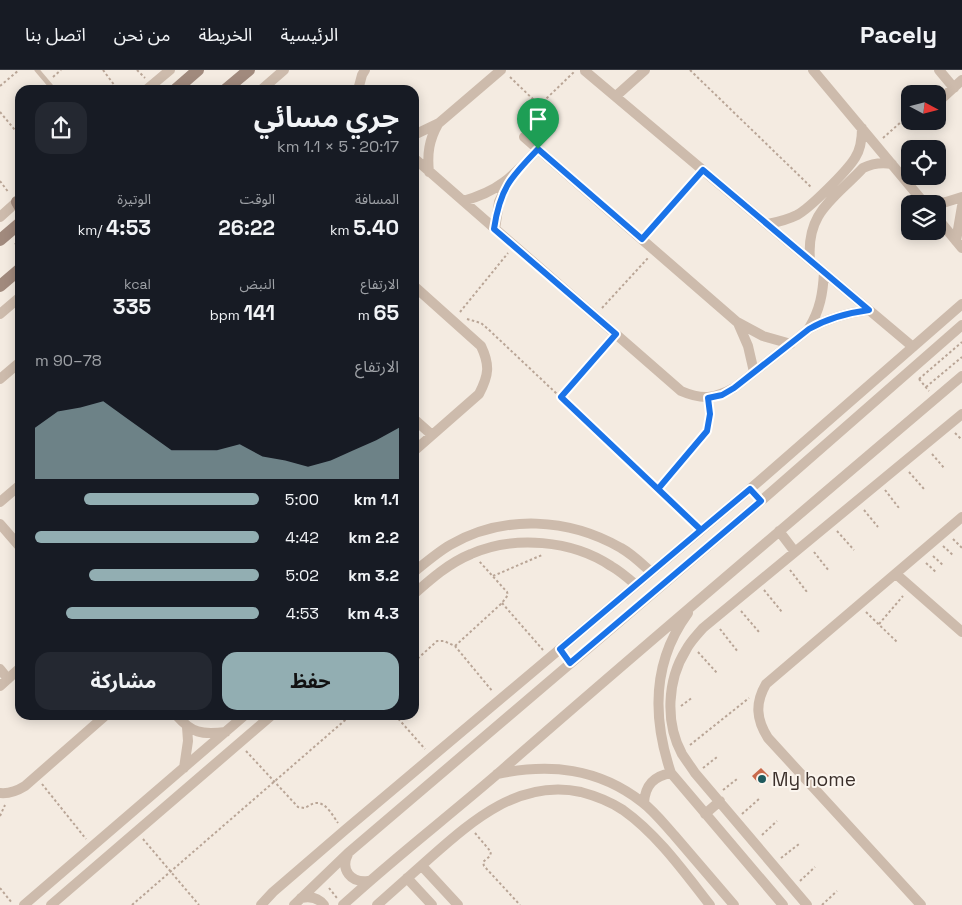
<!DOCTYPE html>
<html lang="ar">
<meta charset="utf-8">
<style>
:root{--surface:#171b24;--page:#242831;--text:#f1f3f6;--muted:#9ea1a6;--line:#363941;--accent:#92aeb2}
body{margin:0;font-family:"Space Grotesk","Noto Sans Arabic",sans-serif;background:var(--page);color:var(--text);direction:rtl;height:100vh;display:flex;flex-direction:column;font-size:19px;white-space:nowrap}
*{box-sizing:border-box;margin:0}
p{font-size:16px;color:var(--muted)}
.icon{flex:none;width:28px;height:28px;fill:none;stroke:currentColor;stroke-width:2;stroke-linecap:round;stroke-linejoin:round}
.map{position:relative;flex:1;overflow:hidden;direction:ltr}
.drawer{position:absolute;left:15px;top:15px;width:404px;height:635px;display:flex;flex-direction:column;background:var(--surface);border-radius:15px;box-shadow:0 2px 12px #0003;direction:rtl}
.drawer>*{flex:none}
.needle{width:32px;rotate:97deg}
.controls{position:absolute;left:901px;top:15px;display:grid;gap:10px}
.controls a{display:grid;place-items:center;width:45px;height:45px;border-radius:10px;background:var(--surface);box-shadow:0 2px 12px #0003;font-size:25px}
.pin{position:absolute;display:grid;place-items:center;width:42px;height:42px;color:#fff;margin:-51px -21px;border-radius:50% 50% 50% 0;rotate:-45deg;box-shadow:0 0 5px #0007}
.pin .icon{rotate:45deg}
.round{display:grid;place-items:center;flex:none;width:52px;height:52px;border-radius:15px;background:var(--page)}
.headline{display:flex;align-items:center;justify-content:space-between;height:85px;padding:0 20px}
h1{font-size:28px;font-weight:700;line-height:38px}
.figures{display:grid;grid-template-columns:repeat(3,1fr);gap:8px;height:85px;padding:5px 20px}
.figures div{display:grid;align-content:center}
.figures b{font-size:21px;font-weight:700}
.figures small{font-size:14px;font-weight:400}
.figures p{font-size:14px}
.chart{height:140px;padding:10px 20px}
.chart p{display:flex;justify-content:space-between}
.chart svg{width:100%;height:90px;margin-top:5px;fill:var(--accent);opacity:.7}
.cta{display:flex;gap:10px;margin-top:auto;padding:10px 20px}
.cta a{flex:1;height:58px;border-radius:15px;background:var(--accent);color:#111;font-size:20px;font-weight:700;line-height:58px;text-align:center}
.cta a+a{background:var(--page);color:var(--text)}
ul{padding:0 20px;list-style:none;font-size:16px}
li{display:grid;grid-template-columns:80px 60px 1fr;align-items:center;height:38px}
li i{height:12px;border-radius:6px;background:var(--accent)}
header{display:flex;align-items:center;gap:30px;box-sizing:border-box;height:70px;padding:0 25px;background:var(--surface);border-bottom:1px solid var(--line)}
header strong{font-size:24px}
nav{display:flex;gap:28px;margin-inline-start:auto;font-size:18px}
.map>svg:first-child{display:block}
</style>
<header>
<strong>Pacely</strong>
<nav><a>الرئيسية</a><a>الخريطة</a><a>من نحن</a><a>اتصل بنا</a></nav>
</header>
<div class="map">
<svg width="962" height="835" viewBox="0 0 962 835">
<rect width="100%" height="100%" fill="#f4ebe1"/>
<path fill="#c8694b" d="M761 698 769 706 759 714 752 706Z"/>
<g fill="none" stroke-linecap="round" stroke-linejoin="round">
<path stroke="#b9a596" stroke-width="2" stroke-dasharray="2.5 2.5" stroke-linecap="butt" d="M103 0 118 20
M137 0 145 8
M690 0 812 118
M53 7 61 0
M510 7 539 35
M0 16 19 0
M0 42 20 66
M521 58 523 51 574 2
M883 68 910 44
M0 111 9 123
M649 162 696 107
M15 173 20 179
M602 238 648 188
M460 242 508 183
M467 249 481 253 488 259 694 453
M919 309 962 272
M919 309 929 321
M926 317 962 287
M561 326 609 272
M955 363 962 370
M932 384 945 399
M909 402 924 419
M658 419 707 361 709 352 710 338
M885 420 899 438
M864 440 878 457
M837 461 854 480
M953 469 962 478
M943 476 954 486
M814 482 829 501
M933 486 944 496
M926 493 937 503
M790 500 807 522
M493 506 542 485
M764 520 782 542
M502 533 543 580
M741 541 759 562
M866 542 898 573
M879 554 903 526
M720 559 738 582
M455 576 502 533 508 525 507 522 479 491
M698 582 717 603
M414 592 437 571H444L455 576 493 622
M681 636 693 627
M395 645 425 679
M690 675 749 628
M246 681 298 737 304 738C308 737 312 733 316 733 326 732 333 746 338 753
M703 698 717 687
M42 714 86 769
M723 720 737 709
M742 744 759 729
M0 746 5 735
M475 763 491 782 490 786 483 792 484 796 520 835
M762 765 777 751
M143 769 199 835
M781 788 799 774
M800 811 815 797
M0 818 12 833
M329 818 337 828
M132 835 351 645
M822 835 837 821"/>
<path stroke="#cdbbac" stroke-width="5" d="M37 0 54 20"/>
<path stroke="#cdbbac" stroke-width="10" d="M813 0 925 134
M939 0 954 18
M585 1 913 277
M146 20 170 0
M261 20 284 0
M358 20 362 5 365 0
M616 26 645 0
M938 32 962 10
M414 65 439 53 501 0
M524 67 737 252 763 266 791 274
M414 88 681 321C702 330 714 329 734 318L809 259C828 248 847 243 869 240
M429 102C427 84 429 70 438 54
M463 131C500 121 513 106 538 79
M935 134 946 132 962 127
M0 147 20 129
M938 149 962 178
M768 154C778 152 787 150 797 145 810 138 847 101 855 88 861 79 862 68 862 58
M495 159 499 132 509 111
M956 171 962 136
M810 190C806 142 833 130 863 98 873 93 881 92 892 94
M414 216 481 276C490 295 489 305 479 324L414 381
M0 244 20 227
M738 253 748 276 754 302
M809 258C820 240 823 223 824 202
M0 309 20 292
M414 349 432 365
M0 432 20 415
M0 454 20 477
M779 461 795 482
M414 502C425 493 438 482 450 475 504 444 569 448 621 478 632 484 642 494 651 502
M896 504 962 562
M414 524C431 509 449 493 471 484 514 465 572 470 611 496 620 501 628 508 636 515
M688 543C652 592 652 647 671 703L783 835
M0 599 8 609
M0 616 20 598
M176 645C192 663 201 665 226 662
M184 698 188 671 187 657
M497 704C550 693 598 698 642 732 654 741 664 754 674 765 694 788 714 812 734 835
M0 723C10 724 17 721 25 716L106 645
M644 733C645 715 654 706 671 703
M705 744 720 731
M348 784C340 800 351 813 368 811
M422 796 458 835
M407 808 432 835
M301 828C310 826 318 827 324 835
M24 835 245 645
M51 835 272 645
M261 835 273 822 345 760 750 419 962 234
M294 835 348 783 761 431 962 255
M343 835C394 788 449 746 502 700 654 567 808 437 962 306
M377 835C395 819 413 803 431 787 474 749 520 709 581 722 596 726 611 732 623 740 658 765 684 802 710 835
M807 835 695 703C691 697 686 690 682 684 665 653 667 610 686 580 690 572 697 565 703 558L962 344
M921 835 768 668C756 649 755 633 766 614L962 447"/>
<path stroke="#a18a7d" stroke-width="12" d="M175 20 198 0
M225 20 249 0
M17 132 20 137
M0 170 20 153
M0 216 20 199"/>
</g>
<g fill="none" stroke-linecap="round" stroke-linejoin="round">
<g stroke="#fff" stroke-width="10">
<path id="route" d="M538 79C511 107 500 118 494 159L616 264 561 327 701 460 560 579 570 593 761 431 750 419 701 460 658 419 707 361 710 344 708 328 722 325 734 318 809 259C828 248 847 243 869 240L703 100 642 169 538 79"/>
</g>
<use href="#route" stroke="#1a73e8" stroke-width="6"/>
</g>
<circle fill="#1f5a5e" stroke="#fbf5ee" stroke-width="2" cx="762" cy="709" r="5"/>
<g text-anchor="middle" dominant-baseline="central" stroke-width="4" stroke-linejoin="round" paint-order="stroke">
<g font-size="19" fill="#3b302b" stroke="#fbf5ee" text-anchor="start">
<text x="772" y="709">My home</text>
</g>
</g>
</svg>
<div class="controls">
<a><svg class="needle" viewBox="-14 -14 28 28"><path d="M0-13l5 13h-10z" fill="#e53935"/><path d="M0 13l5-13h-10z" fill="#9ea1a6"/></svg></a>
<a><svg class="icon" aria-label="locate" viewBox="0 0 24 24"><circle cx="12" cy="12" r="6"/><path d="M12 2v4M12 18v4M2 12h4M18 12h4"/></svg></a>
<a><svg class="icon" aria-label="layers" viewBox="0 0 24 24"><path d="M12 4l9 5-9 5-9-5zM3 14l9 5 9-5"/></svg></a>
</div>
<div class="pin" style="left:538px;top:79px;background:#1e9e55"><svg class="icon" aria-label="arrive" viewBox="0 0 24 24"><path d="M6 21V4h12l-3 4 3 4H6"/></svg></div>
<section class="drawer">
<div class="headline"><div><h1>جري مسائي</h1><p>20:17 · 5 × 1.1 km</p></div><a class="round"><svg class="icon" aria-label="share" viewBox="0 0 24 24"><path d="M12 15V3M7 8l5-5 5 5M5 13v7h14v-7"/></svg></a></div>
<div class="figures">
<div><p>المسافة</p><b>5.40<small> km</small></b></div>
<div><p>الوقت</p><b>26:22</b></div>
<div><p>الوتيرة</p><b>4:53<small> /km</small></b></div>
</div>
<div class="figures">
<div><p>الارتفاع</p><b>65<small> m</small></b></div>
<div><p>النبض</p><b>141<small> bpm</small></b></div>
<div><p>kcal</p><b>335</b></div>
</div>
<div class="chart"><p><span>الارتفاع</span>78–90 m</p>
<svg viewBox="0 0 160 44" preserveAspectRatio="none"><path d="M0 44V19L10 11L20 9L30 6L40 14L50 22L60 30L70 30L80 30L90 27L100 33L110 35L120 38L130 35L140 30L150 25L160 19V44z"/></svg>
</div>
<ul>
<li><b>1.1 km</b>5:00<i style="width:78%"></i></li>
<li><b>2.2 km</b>4:42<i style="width:100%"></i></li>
<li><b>3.2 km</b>5:02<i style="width:76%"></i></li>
<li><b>4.3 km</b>4:53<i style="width:86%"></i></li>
</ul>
<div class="cta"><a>حفظ</a><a>مشاركة</a></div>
</section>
</div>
